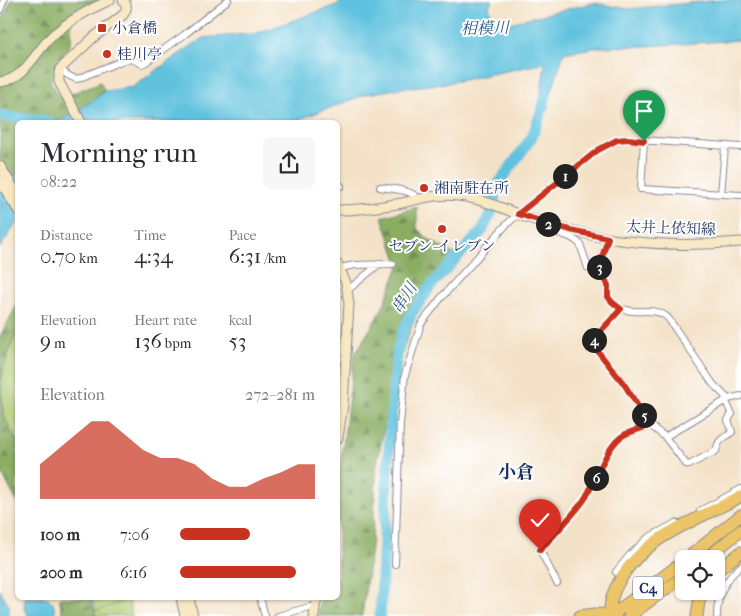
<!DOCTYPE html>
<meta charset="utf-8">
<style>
:root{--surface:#fff;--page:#f7f7f7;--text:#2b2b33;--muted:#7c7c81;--accent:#c8321e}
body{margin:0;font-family:"IM FELL French Canon","Noto Serif JP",serif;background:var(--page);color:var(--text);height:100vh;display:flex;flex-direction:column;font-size:19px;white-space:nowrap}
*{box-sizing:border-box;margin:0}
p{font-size:16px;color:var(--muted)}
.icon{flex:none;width:28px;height:28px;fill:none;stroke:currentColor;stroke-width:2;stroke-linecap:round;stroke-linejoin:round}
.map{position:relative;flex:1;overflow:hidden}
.sheet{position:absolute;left:15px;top:120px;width:325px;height:480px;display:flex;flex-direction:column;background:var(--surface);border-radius:8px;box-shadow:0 1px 4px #0004}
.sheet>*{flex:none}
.fabs{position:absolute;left:675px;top:550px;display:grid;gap:10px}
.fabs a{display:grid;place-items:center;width:50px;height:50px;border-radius:8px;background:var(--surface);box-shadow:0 1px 4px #0004;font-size:25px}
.pin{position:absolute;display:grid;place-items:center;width:42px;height:42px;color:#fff;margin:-51px -21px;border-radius:50% 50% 50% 0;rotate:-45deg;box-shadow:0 0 5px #0007}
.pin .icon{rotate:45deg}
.km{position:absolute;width:25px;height:25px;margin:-12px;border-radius:50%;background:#222;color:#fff;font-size:14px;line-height:25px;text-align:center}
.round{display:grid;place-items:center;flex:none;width:52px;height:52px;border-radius:8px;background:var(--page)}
.summary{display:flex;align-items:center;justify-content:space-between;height:85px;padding:0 25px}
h1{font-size:28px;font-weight:600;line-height:38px}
.figures{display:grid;grid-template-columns:repeat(3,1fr);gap:8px;height:85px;padding:5px 25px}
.figures div{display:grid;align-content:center}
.figures b{font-size:21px;font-weight:600}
.figures small{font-size:14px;font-weight:400}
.figures p{font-size:14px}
.chart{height:140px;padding:10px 25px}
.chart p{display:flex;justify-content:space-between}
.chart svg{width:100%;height:90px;margin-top:5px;fill:var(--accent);opacity:.7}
ul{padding:0 25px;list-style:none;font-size:16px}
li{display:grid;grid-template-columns:80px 60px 1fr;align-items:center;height:38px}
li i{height:12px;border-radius:6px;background:var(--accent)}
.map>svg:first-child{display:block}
</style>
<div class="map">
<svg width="741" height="616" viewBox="0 0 741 616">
<defs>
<pattern id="forest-firs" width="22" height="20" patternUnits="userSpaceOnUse" patternTransform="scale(1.25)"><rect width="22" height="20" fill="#8aad62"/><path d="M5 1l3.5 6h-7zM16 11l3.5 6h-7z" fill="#708d54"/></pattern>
<pattern id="park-crowns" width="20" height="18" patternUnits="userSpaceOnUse" patternTransform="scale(1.25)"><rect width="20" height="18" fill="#aec96f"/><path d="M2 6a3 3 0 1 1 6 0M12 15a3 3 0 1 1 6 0" fill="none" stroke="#8da45e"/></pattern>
</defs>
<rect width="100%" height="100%" fill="#fff"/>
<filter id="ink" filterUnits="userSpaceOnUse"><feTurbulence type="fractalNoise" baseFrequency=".02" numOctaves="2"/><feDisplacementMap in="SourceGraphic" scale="10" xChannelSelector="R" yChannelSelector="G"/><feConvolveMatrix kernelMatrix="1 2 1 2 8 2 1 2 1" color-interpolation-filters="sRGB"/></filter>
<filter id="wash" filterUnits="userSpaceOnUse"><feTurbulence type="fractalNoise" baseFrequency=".0096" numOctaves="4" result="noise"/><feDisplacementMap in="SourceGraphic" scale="20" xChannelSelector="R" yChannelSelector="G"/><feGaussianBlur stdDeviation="1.12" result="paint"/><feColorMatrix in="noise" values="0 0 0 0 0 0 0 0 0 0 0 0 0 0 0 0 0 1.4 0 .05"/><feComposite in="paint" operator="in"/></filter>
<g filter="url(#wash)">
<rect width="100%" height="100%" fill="#f4e2c8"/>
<path fill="#aec96f" stroke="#647c66" d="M17 332V443L3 414 1 387 3 369 15 335Z
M90 598H128L132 616H96Z"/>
<path fill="url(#forest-firs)" stroke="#526e60" d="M11 0H106L72 18 71 41 50 81 61 98 100 82 105 91 89 103 58 122H18L17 174 0 179V26Z
M417 207V229L430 240 457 256 420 306 406 341 394 379 377 464 372 540 362 616H318L320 598H338V486L354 356 383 307 399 266 382 217Z
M17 305V332L15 335 3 369 1 387 3 414 17 443V502L2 474 0 460V336Z
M59 598H90L96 616H63Z"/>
<path fill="url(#park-crowns)" stroke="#647c66" d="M92 598H126L127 600 96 611Z"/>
<path fill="#60c2de" stroke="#3e789e" d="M342 0H492L489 6 492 20 504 25 520 20 593 3 629 9 720 0H741V40L647 46 599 47 564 53 546 109 539 106 545 63 448 83 401 88 367 94 292 122H58L89 103 105 91 133 87 172 59 203 38 258 33 339 4Z
M17 174V223L14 226 0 248V179Z
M0 590 9 606V616H0Z
M25 598H48L53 603 56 616H29L24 609Z"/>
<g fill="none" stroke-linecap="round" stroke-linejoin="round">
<path stroke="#60c2de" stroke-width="11" d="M0 115 15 118H26L47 121 49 122
M380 616 388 462 394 381 398 348 402 333 412 313 433 283 482 231 492 211 497 186 532 137 543 107 546 94"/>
</g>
</g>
<g filter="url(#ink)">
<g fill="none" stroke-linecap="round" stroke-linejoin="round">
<g stroke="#888893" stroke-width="8">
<path id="street" d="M0 10 4 0
M60 69C66 75 70 77 77 79L124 60 132 59 142 64 146 62 184 35 228 0
M644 141 641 189 741 195
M338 186H341
M380 187C393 189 409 189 419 199
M721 194 725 147
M538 220 539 225 542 228 570 237 575 240 580 244 588 268
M607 238 599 267C601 273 606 279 607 285 608 289 607 293 608 297 609 300 613 303 616 305 632 318 654 304 668 318L713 384 728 399
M340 268 355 265 393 264
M348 290 379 264
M621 309 596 336 594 344 596 349 624 384 650 425 665 437 728 399 741 396
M665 437 686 464 689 465 716 451C720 435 723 441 732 432L728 420 732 414 725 400
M700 511 741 489
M395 564 400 423 405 375 421 324 441 298 506 225 525 208 598 150C609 144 616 140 628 139L741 147
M616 572 629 556 648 538 676 523
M557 583 540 550C553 535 572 517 584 500 596 482 606 445 624 435 632 431 641 429 650 425
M260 598 265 616
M278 616 309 607H315
M717 616C717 595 725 579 741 566"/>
</g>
<g stroke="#888893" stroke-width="11">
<path id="secondary" d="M0 82C26 79 36 50 54 34 69 21 92 8 110 0
M81 122 59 82V73L60 69 94 37 123 15C127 9 128 5 123 0
M0 166 18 195
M0 181 18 210
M338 210C359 210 380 207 402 203 420 199 439 193 458 196 479 198 500 207 520 215 535 220 551 225 567 229 623 245 683 247 741 242
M338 265 346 283 349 304 343 404 338 438
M181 598 185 616
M189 598 193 616
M314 616 315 607 317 598"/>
</g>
<g stroke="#888893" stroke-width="13">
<path id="highway" d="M686 559 741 515
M706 559 741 530
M716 572 741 552
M580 616 595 614 616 615
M610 616C609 603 613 591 620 580 645 535 699 520 741 496
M611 616 684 561
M629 616 684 576
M697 616 699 602 703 591"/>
</g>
<use href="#street" stroke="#fff" stroke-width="6"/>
<use href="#secondary" stroke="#f8e8c3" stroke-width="9"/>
<use href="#highway" stroke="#edc569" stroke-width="11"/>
</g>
</g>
<g fill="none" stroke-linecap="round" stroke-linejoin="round" filter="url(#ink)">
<g stroke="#fff" stroke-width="10">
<path id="route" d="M540 550C553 535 572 517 584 500 596 482 606 445 624 435 632 431 641 429 650 425L624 384 596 349 594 344 596 336 621 309 612 302 608 297V285L599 267 608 238 570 230 518 214 598 150 617 140 628 139 644 141"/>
</g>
<use href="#route" stroke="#c8321e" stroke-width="6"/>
</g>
<g fill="#c8321e" stroke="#fff" stroke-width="2">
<rect x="97" y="23" width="10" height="10" rx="2.5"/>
<circle cx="107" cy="54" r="5"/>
<circle cx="424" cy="188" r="5"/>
<circle cx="442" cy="229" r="5"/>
</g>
<g text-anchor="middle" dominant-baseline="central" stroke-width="4" stroke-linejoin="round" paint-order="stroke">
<rect fill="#fff" stroke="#5f6d8e" stroke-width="1" x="633" y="576.5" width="30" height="23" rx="4"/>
<g font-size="14" font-weight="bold" fill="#1b2f5e">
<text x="648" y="588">C4</text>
</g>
<g font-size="15" fill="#1b2f5e" stroke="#fff" text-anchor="start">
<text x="112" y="28">小倉橋</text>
<text x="117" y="54">桂川亭</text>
<text x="434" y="188">湘南駐在所</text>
<text x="442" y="246" text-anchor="middle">セブン-イレブン</text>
</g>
<g font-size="15" fill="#1b2f5e" stroke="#fff">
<text transform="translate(671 228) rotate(2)">太井上依知線</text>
</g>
<g font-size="16" font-style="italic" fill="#305b84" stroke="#fff">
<text transform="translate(485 28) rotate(-1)">相模川</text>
<text transform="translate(404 298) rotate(-58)">串川</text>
</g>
<g font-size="18" font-weight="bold" fill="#1b2f5e" stroke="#fff">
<text x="516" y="472">小倉</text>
</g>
</g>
</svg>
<div class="fabs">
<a><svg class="icon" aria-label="locate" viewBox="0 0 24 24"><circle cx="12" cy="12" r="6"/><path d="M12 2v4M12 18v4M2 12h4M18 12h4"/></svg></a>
</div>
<div class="pin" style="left:644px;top:141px;background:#1e9e55"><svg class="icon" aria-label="arrive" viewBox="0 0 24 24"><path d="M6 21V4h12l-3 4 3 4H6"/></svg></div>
<div class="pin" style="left:540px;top:550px;background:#d93025"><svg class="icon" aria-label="check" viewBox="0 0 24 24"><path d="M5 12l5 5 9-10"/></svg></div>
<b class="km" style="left:565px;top:176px">1</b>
<b class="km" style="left:548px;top:224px">2</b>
<b class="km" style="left:599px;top:267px">3</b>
<b class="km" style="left:594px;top:340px">4</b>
<b class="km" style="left:644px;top:415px">5</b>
<b class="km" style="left:596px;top:478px">6</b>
<section class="sheet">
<div class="summary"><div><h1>Morning run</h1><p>08:22</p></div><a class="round"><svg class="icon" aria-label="share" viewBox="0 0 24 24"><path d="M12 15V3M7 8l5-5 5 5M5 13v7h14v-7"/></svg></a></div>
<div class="figures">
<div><p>Distance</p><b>0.70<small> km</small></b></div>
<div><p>Time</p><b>4:34</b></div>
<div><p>Pace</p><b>6:31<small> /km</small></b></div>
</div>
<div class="figures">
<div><p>Elevation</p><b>9<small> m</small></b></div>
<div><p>Heart rate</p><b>136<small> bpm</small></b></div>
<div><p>kcal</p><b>53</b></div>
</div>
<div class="chart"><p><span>Elevation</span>272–281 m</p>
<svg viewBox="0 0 160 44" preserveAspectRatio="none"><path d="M0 44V27L10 20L20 13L30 6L40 6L50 13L60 20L70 24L80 24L90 27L100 34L110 38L120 38L130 34L140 31L150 27L160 27V44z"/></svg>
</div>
<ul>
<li><b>100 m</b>7:06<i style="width:52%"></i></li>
<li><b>200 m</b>6:16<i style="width:86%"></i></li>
</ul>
</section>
</div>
